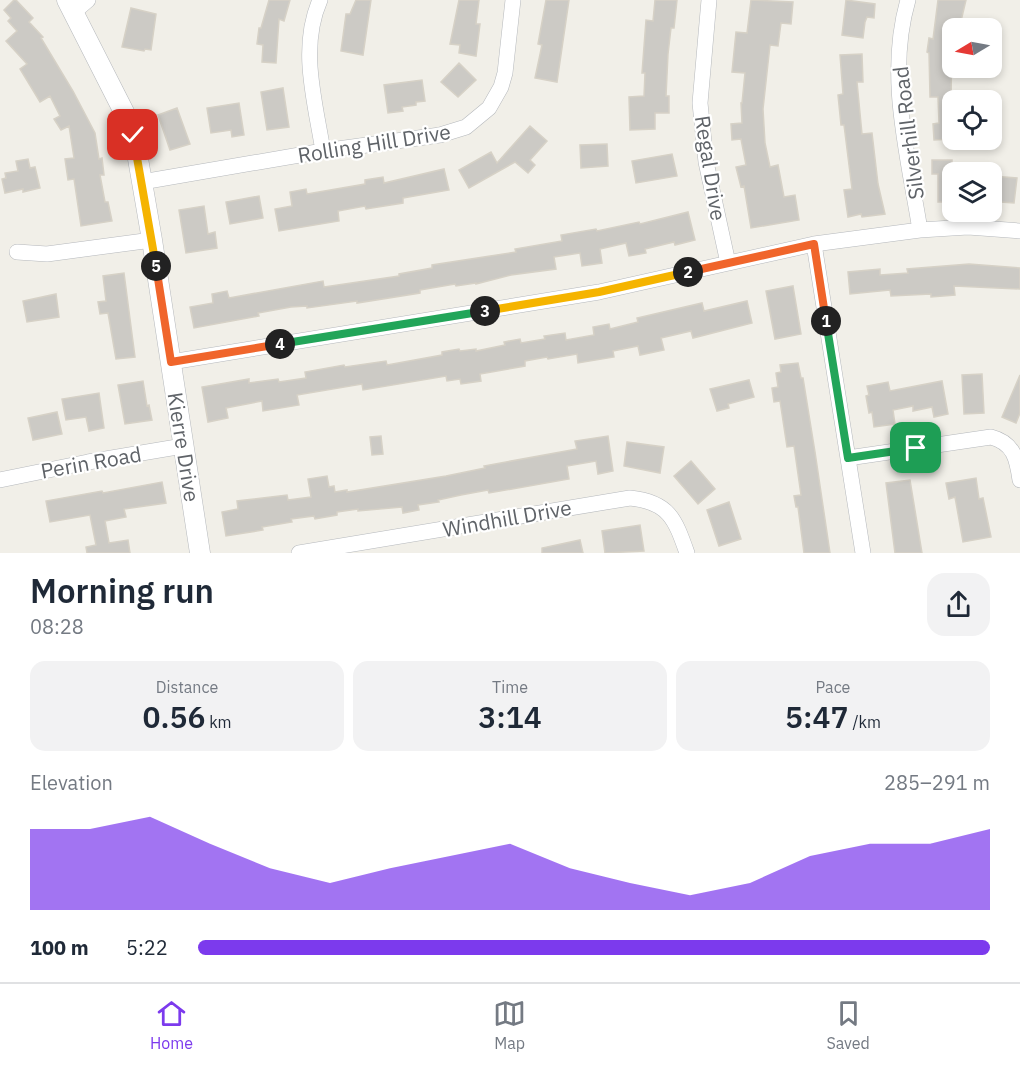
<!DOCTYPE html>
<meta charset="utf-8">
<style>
:root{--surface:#fff;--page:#f2f2f3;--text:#1f2937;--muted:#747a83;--line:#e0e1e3;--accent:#7c3aed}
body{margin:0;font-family:"IBM Plex Sans",sans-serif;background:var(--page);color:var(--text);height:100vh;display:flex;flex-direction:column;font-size:22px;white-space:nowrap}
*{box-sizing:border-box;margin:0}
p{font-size:20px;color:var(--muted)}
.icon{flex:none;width:33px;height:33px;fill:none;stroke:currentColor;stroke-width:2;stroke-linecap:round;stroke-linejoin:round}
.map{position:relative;height:553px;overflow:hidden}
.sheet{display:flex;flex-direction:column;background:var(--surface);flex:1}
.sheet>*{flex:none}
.needle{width:39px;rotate:260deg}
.tools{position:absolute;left:942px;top:18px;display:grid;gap:12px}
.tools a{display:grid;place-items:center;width:60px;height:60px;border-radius:12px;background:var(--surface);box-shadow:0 3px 9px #0003;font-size:30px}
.pin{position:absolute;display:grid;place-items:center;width:51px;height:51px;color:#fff;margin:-26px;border-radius:12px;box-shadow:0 3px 9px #0006}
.km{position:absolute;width:30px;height:30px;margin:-15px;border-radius:50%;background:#222;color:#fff;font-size:16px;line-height:30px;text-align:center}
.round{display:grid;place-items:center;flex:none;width:63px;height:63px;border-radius:18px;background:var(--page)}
.summary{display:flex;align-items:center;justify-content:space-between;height:102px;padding:0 30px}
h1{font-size:33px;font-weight:600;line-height:45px}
.figures{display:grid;grid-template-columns:repeat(3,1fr);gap:9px;height:102px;padding:6px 30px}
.figures div{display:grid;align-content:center;border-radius:15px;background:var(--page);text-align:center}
.figures b{font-size:30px;font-weight:600}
.figures small{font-size:16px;font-weight:400}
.figures p{font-size:16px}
.chart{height:168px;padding:12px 30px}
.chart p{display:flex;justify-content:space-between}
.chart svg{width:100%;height:108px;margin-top:6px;fill:var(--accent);opacity:.7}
ul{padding:0 30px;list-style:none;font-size:20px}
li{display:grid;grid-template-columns:96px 72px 1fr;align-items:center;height:45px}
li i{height:15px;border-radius:8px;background:var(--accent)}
.dock{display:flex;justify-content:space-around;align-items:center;height:84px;border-top:2px solid var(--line);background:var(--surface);font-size:16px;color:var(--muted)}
.dock a{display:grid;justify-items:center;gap:3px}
.dock .on{color:var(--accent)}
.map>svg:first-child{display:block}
</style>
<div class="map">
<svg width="1020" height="553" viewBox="0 0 1020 553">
<rect width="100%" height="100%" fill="#f1efe8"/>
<path fill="#cccac5" stroke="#d6d1c6" stroke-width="1.5" d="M14 0H16L33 18 29 22 43 37 41 38 73 91 95 133 99 159 102 158 104 175H100L105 202H108L112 221 81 226 74 179 68 180 65 159 74 158 69 126 61 130 54 119 60 116 50 96 40 102 20 69 27 64 6 41 17 31 8 21 11 18 4 10Z
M269 0H290L284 21 279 19 276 63 262 62 263 45 257 44 259 28H261Z
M356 0H371L363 55 341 51 346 14H350Z
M459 0H479L476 24H480L476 56 459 53 460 45 450 44Z
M546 0H569L557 82 535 78 542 45 538 44Z
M655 0H677L674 28H671L668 54 666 96H669V113H655V129L630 130 629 97 644 96 645 73H642L646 20 653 21Z
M751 0 793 2 791 24 781 23 778 46 770 45 763 109 765 143 770 167 778 165 784 197 795 195 799 220 751 228 744 186 741 187 736 167 746 165 741 139 732 140 731 124 742 123 741 103H742L745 73 732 72 736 32 747 33Z
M846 0 875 4 874 18 867 17 865 22 863 38 842 35Z
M938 0H966L961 21 956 20 955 28H952L951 104H952V139L934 140 933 124 939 123 938 97H930L929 53 927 52 929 38 933 39Z
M131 8 156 14 151 50 145 49 144 51 122 47Z
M862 54 863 82H857L862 134 872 133 878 184 885 214 862 217 861 214 848 217 844 190 852 189 844 125H841L838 95 843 94 840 55Z
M459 63 476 80 458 97 441 82Z
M422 80 425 101 416 102V105L402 107 403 111 388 113 384 85Z
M283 88 289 127 267 130 261 92Z
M239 103 244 135 232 137 231 130 211 133 207 108Z
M177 108 190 144 170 150 158 115Z
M530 126 547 141 530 160 535 165 528 173 515 162 469 188 459 170 491 152 497 163Z
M607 144 608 166 581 168 580 145Z
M672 154 677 176 636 183 632 161Z
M28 159 30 168 35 167 40 188 23 192V189L5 193 2 179 6 178 5 173 18 171 16 161Z
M932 160H952V202H938V174H932Z
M444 169 449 190 403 198V203L366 209 365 206 338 211 339 221 279 231 275 209 292 206 290 192 306 189 307 194 365 184V180L383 177 384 183Z
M992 176 1017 178 1014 203 1001 202V196L992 195Z
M259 196 263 218 230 224 226 202Z
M204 206 208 234 215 232 217 248 186 253 179 210Z
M688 212 695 240 675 245 674 242 645 249 646 253 629 256 626 243 600 249 602 263 582 266 580 253 554 257 556 269 511 275 476 284V283L456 286 455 284 420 290V293L357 303V301L307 308V306L291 307 258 313 259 316 194 328 190 307 213 303 212 294 227 291 229 298 323 281 324 287 399 276V274L432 268V265L516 252 515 249 562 241 561 235 596 229 597 231 639 222 640 224Z
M969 264 1020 268V289L954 286 955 295 931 297V294L891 296 890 290 850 294 848 272 880 269V275L908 273 907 269Z
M124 273 135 357 116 359 108 313 100 314 98 302 106 301 103 276Z
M793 286 801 334 775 339 766 291Z
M56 294 59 317 27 322 23 301Z
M747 301 752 323 693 338 691 331 661 338 664 350 640 355 638 346 613 351 614 357 578 363 577 354 548 359 547 357 525 361V366L480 374 481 381 461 384 460 379 447 381 446 376 363 390 362 384 297 395 299 405 263 411 262 401 226 408 228 418 208 422 202 387 249 379V383L278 379 279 382 306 378 305 372 344 365 345 367 386 361 387 365 442 355V352L459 349 460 351 476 349V351L505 345 504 342 520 339 521 343 545 339 544 336 565 333 566 340 594 335 593 327 609 324 610 329 638 322 637 318 702 303 704 311Z
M798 363 801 378H803L815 452 830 553H804L798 507H796L794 496 801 495 794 446 787 447 780 401 774 402 772 388 778 387 776 373 781 372 780 365Z
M982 374 984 413 964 414 962 375Z
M1020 375V413L1016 423 1002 417Z
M749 380 754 397 728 404 729 408 717 411 710 389Z
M143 381 147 406 149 405 152 420 125 424 118 385Z
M942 381 948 414 934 417 932 407 913 411V406L893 410 895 424 874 427 872 412 869 413 866 396 869 395 867 386 888 382 890 391Z
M99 393 104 428 89 431 86 417 66 420 62 399Z
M57 412 62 434 33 440 28 418Z
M381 436 383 454 372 455 370 437Z
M608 436 613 471 598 474 596 461 567 466 569 479 489 493 488 490 461 495 438 500 439 502 418 505 419 510 403 513 402 507 358 511V509L337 512V515L315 519 314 516 291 519 292 522 262 527 263 530 226 536 222 512 238 509 237 501 287 495 288 500 311 497 308 479 327 476 329 487 334 486 335 492 347 490V492L446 476 485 468 484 466 577 449 575 441Z
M627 442 664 447 660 473 624 466Z
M691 461 715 489 698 504 674 476Z
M976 478 979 499 983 498 991 537 963 542 955 497 949 499 946 483Z
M910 480 922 553H895L886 483Z
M162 482 166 503 124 509 126 517 105 521 109 543 128 540 130 553H87L86 547 96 545 90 515 50 522 46 501 102 491 103 493Z
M729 502 741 539 719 546 707 510Z
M640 525 644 551 605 553 602 531Z
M580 540 583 553H542V548Z"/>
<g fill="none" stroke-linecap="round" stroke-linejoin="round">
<g stroke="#b5b8bc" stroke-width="16">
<path id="minor" d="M320 0C299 48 315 101 323 151
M709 0 700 103 706 162 728 263
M908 0C886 75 908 155 920 230
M74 12 88 0
M142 182 323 151 440 135 466 127 489 108 501 87 505 73 513 0
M814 244 863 553
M17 252 47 254 152 240
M171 362 599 292 814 244 920 230 968 227 1020 231
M848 458 991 437C1014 443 1017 459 1020 480
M0 480 88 462 183 446
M299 553 630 498C669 502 675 519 687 553"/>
</g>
<g stroke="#b5b8bc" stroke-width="21">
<path id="tertiary" d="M67 0 127 118 137 153 152 240 200 553"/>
</g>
<use href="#minor" stroke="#fff" stroke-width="15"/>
<use href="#tertiary" stroke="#fff" stroke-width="20"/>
</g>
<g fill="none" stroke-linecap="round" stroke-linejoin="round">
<g stroke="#fff" stroke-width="12">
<path id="split-1" d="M826 321 848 458 916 448"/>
</g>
<g stroke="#fff" stroke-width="12">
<path id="split-2" d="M688 272 814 244 826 321"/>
</g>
<g stroke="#fff" stroke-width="12">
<path id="split-3" d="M485 311 599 292 688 272"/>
</g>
<g stroke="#fff" stroke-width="12">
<path id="split-4" d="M280 344 485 311"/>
</g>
<g stroke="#fff" stroke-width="12">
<path id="split-5" d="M156 266 171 362 280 344"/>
</g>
<g stroke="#fff" stroke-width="12">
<path id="split-6" d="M133 135 156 266"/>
</g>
<use href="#split-1" stroke="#22a559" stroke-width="8"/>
<use href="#split-2" stroke="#f0652b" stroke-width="8"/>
<use href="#split-3" stroke="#f5b400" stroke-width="8"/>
<use href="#split-4" stroke="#22a559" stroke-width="8"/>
<use href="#split-5" stroke="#f0652b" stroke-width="8"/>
<use href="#split-6" stroke="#f5b400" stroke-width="8"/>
</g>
<g text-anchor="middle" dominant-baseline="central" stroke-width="4.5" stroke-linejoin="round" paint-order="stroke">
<g font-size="21" fill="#5f6368" stroke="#fff">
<text transform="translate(908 133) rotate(-97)">Silverhill Road</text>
<text transform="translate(374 143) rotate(-9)">Rolling Hill Drive</text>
<text transform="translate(711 168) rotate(81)">Regal Drive</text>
<text transform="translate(184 447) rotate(81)">Kierre Drive</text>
<text transform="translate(91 462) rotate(-10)">Perin Road</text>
<text transform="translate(507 518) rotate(-10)">Windhill Drive</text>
</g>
</g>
</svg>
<div class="tools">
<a><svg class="needle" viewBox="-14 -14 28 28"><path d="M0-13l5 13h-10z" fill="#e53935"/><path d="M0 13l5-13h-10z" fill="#747a83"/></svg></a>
<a><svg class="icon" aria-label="locate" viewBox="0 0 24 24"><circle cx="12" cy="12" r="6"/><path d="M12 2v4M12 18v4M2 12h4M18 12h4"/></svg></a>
<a><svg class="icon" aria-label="layers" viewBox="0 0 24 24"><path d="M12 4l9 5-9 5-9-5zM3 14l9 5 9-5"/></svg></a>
</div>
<div class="pin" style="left:916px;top:448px;background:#1e9e55"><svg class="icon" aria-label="arrive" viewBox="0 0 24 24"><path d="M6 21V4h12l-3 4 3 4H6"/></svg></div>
<div class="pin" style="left:133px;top:135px;background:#d93025"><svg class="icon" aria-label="check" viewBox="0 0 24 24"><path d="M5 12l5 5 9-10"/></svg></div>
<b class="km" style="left:826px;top:321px">1</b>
<b class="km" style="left:688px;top:272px">2</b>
<b class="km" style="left:485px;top:311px">3</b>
<b class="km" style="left:280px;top:344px">4</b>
<b class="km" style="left:156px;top:266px">5</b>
</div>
<section class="sheet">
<div class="summary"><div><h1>Morning run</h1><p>08:28</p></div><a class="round"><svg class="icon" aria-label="share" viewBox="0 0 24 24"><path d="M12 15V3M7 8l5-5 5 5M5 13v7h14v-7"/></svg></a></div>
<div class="figures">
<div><p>Distance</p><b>0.56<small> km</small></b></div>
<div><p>Time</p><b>3:14</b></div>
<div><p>Pace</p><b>5:47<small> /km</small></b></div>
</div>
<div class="chart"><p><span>Elevation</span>285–291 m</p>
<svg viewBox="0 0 160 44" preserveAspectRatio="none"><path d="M0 44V11L10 11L20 6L30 17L40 27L50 33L60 27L70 22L80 17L90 27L100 33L110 38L120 33L130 22L140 17L150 17L160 11V44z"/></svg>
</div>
<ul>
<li><b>100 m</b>5:22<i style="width:100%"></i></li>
</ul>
</section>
<nav class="dock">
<a class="on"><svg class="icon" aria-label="home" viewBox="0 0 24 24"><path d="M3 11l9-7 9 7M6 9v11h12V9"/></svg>Home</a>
<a><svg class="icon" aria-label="map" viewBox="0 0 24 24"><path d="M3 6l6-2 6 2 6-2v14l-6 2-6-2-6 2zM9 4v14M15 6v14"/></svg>Map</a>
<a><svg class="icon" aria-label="saved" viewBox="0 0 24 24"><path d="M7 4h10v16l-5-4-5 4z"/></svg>Saved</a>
</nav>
